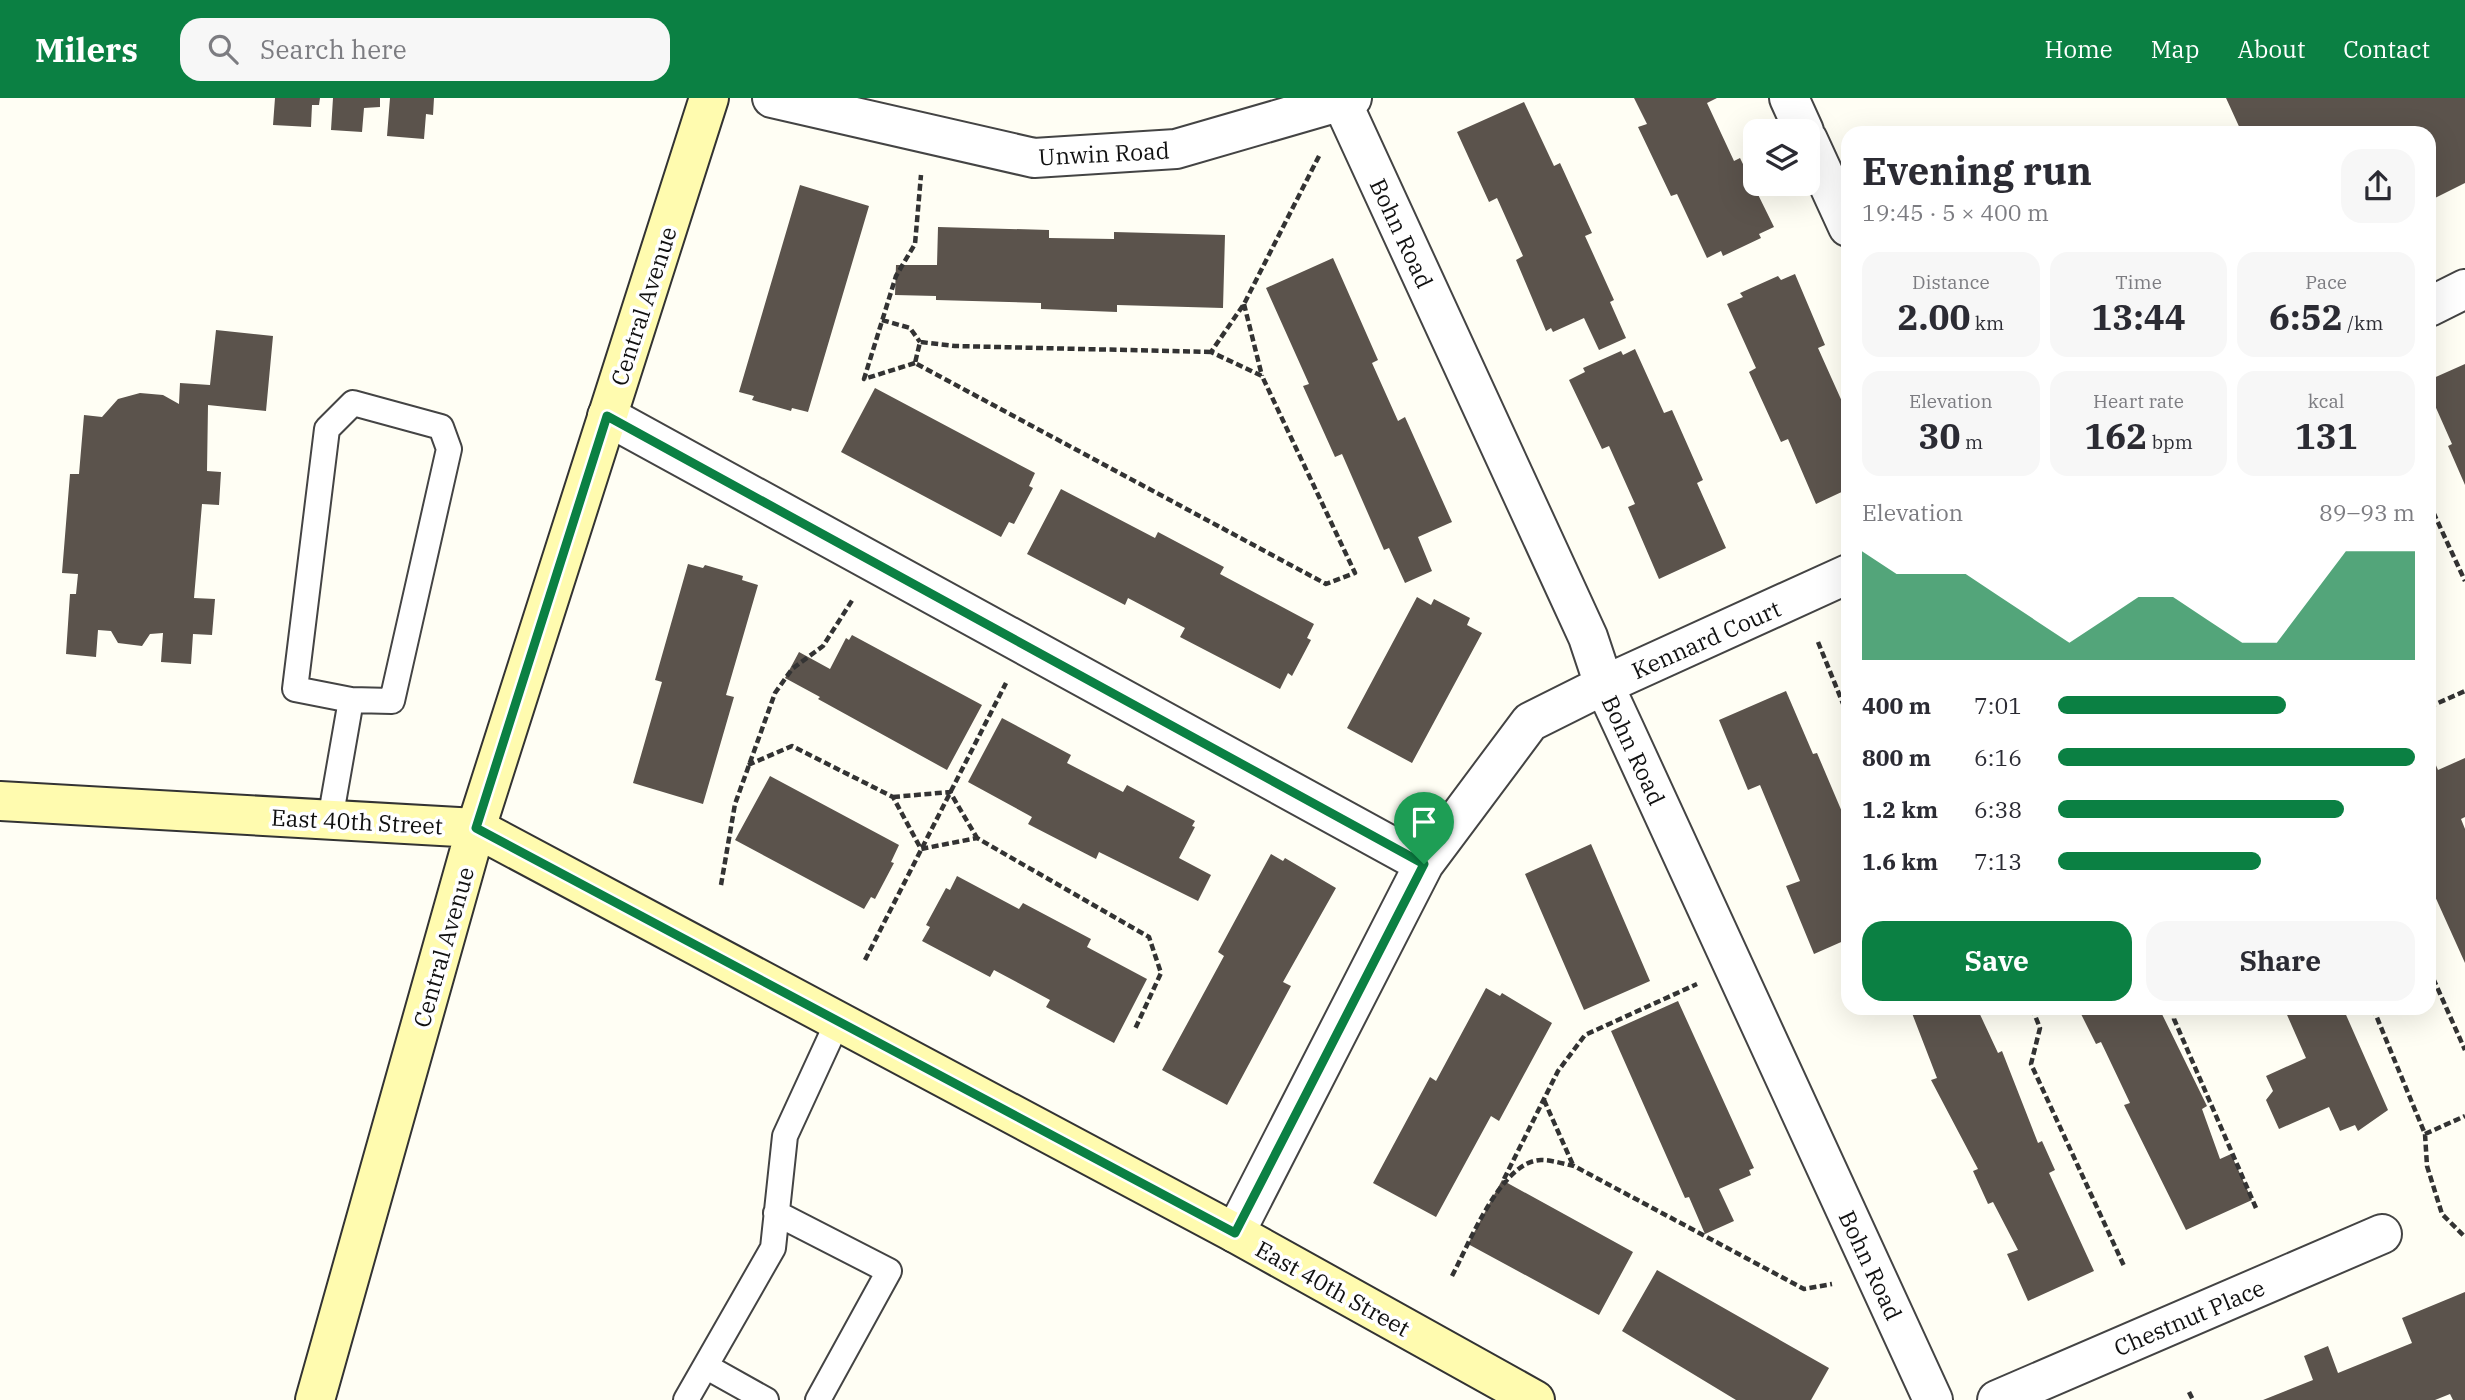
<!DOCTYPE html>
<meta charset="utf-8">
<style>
:root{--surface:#fff;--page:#f7f7f7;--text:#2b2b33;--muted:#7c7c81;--accent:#0b8043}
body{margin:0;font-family:"IBM Plex Serif",serif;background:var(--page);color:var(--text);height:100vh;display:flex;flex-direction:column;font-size:26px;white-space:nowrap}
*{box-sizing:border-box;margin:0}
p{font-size:23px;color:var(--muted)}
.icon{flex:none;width:38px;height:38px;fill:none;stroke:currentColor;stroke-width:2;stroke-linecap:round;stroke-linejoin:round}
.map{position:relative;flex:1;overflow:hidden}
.side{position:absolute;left:1841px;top:28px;width:595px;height:889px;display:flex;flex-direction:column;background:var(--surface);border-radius:21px;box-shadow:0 7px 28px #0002}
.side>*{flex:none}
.fabs{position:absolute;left:1743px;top:21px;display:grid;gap:14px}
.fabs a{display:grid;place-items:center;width:77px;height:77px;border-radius:14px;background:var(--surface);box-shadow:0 7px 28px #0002;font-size:35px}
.pin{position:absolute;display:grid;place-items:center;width:60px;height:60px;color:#fff;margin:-72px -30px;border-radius:50% 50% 50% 0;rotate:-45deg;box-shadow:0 0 7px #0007}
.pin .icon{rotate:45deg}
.round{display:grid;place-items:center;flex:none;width:74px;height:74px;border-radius:21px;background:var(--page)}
.headline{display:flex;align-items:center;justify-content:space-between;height:119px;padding:0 21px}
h1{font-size:38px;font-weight:700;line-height:52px}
.stats{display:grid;grid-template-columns:repeat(3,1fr);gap:10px;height:119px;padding:7px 21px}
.stats div{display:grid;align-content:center;border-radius:18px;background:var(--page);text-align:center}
.stats b{font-size:35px;font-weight:700}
.stats small{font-size:19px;font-weight:400}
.stats p{font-size:19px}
.chart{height:196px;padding:14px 21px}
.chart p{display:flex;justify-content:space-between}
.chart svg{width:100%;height:126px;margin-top:7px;fill:var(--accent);opacity:.7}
.action{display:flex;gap:14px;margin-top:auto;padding:14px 21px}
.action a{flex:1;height:80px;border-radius:21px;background:var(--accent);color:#fff;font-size:28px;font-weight:700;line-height:80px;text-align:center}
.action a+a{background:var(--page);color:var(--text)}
ul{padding:0 21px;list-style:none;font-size:23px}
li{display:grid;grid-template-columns:112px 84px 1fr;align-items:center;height:52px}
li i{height:18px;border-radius:9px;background:var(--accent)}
header{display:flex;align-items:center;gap:42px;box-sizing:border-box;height:98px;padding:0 35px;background:var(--accent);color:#fff}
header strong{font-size:33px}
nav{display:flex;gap:38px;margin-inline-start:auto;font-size:24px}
.search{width:490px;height:63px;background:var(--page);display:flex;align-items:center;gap:18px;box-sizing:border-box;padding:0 24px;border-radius:21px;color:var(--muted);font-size:26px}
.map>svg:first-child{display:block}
</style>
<header>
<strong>Milers</strong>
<div class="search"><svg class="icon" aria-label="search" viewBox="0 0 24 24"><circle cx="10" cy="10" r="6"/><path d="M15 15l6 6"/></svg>Search here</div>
<nav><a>Home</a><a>Map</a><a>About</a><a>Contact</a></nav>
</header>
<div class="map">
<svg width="2465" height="1302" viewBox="0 0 2465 1302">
<rect width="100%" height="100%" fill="#fffef4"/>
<path fill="#5b534c" d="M275 0H320L319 7H312L311 29 273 27Z
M333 0H380V9L364 10 362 34 331 32Z
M390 0H434L433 17 426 16 424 41 387 38Z
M1634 0H1717L1707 5 1734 63 1740 60 1774 129 1759 136 1761 140 1723 158 1721 153 1707 160 1677 96 1671 98 1638 29 1647 26Z
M2226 0H2465V85L2429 103V35H2242Z
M1524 4 1554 68 1560 65 1592 135 1585 138 1614 202 1610 204 1626 240 1599 252 1584 220 1553 234 1551 230 1546 233 1516 162 1523 158 1497 100 1489 104 1457 34Z
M800 87 869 108 808 314 792 310 791 313 752 302 754 298 739 294Z
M938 129 1049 132V140L1114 141V134L1225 137 1223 210 1117 207V214L1041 211V205L936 202V198L895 197 896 167H937Z
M1333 160 1378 262 1372 265 1398 323 1405 319 1452 424 1418 439 1432 473 1405 485 1389 450 1384 452 1342 356 1335 359 1303 288 1309 286 1266 190Z
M1795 176 1825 247 1818 250 1844 308 1848 307V391L1816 406 1788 341 1781 344 1749 274 1756 270 1727 206 1743 199 1740 195 1778 178 1781 182Z
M216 232 273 238 266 313 208 307 207 373 221 374 219 407 202 406 194 500 215 501 212 537 193 536 191 566 161 564 163 535 150 536 142 548 118 545 111 533 98 532 96 559 66 556 70 496H76L78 476 62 475 70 376H79L84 317 102 319 118 301 140 295 163 297 179 306 180 285 210 287Z
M1635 251 1664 315 1672 312 1703 382 1697 385 1726 450 1659 481 1628 409 1635 406 1609 348 1602 351 1569 282 1585 274 1583 270 1621 253 1623 257Z
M2465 266V387L2448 348 2452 346 2429 294V282Z
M875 290 1035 375 1029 388 1033 390 1014 426 1009 424 1001 439 841 354Z
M1061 391 1155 440 1158 434 1224 469 1220 476 1314 526 1307 540 1311 542 1292 578 1288 575 1280 591 1180 539 1185 530 1128 500 1125 507 1027 456Z
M688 466 703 470 705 467 743 478 742 482 758 487 726 597 734 599 703 706 633 685 662 584 655 582Z
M1417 499 1431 507 1434 501 1470 520 1467 527 1482 535 1412 665 1347 630Z
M852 537 982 607 947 672 818 601 820 599 785 580 799 554 830 571 846 540 849 542Z
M1786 593 1813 656 1817 655 1848 728V841L1814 856 1786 788 1800 783 1760 687 1748 692 1719 622Z
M1002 620 1071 657 1067 665 1123 694 1127 687 1195 723 1192 728 1195 729 1179 760 1211 777 1198 803 1099 754 1096 761 1028 726 1032 719 968 684Z
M2429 651 2438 672 2465 660V719L2461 721 2465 731V865L2429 785Z
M770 678 899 747 891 764 894 765 875 801 871 799 864 811 735 742Z
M1591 746 1650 883 1584 912 1525 776Z
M1271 756 1283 763 1285 760 1336 790 1283 884 1291 888 1227 1007 1162 972 1224 858 1218 854Z
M957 778 1019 811 1023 805 1091 841 1087 849 1147 881 1114 945 1046 909 1050 902 994 872 990 879 922 843 930 829 926 827 946 790 950 792Z
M1486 890 1500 898 1502 895 1552 925 1499 1023 1491 1018 1436 1119 1373 1085 1430 979 1436 983Z
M1678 903 1754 1070 1749 1072 1751 1077 1719 1091 1734 1123 1705 1136 1689 1099 1685 1100 1611 933Z
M1910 910H1977L1998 955 2002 953 2038 1045 2042 1043 2055 1072 2049 1075 2094 1173 2028 1203 2007 1156 2018 1152 1993 1104 1988 1106 1973 1073 1978 1071 1931 982 1937 980Z
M2086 910H2159L2207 1008 2202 1011 2220 1061 2231 1056 2252 1102 2186 1132 2124 1007 2130 1005 2101 944 2096 946 2081 916 2087 913Z
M2284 910H2343L2388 1012 2358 1033 2355 1027 2340 1033 2329 1009 2279 1031 2266 1002 2273 993 2266 978 2306 960Z
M1502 1082 1633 1154 1599 1217 1468 1146Z
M1657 1172 1829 1270 1811 1302H1736L1622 1233Z
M2465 1194V1302H2453L2450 1296 2435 1302H2263L2313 1282 2304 1258 2328 1248 2338 1275 2412 1245 2402 1220Z"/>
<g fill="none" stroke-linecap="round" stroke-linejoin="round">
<g stroke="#444" stroke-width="28">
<path id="lane" d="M330 722 351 602 295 591 327 331 353 305 441 329 449 351 392 603 351 602
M776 1115 889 1173 818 1302
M707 1269 766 1302
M686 1302 773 1150 785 1038 838 923"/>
</g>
<g stroke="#444" stroke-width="42">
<path id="street" d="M772 0 1034 60 1176 51 1352 0
M1340 0 1588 539 1604 587 1624 630 1933 1302
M1789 0 1804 33
M1808 42 1848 129
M2429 209 2465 191
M607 318 1424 766
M1235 1135 1424 766 1530 624 1604 587 1848 476
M1997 1302 2382 1136"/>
</g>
<g stroke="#333" stroke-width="42">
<path id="secondary" d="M0 703 476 730 1235 1135 1535 1302
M315 1302 476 730 709 0"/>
</g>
<path stroke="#333" stroke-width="4.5" stroke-dasharray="7 3.5" stroke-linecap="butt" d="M1244 206 1262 278
M882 222 910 230 920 244
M1211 254 955 248 920 244 915 265 1326 486 1355 475 1262 278 1211 254 1244 206 1320 56
M915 265 864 281 896 178 915 146 921 77
M2429 405 2465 483
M1818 544 1848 618
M2429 609 2465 593
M748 667 792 648 893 699 921 751 977 740 1149 839 1161 875 1135 931
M893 699 950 694 977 740
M721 787 735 706 775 595 792 571 823 548 853 501
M865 862 1006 585
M2429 871 2465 952
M2032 910 2040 930 2031 966 2124 1168
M2174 910V921L2256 1110
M2373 910 2425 1036 2427 1068 2442 1116 2465 1139
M1544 1002 1573 1067
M2425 1036 2465 1018
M1504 1081 1558 973 1585 937 1697 886
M1452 1178C1469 1146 1501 1063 1541 1062 1552 1062 1564 1066 1574 1068L1804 1191 1832 1186
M2189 1294 2193 1302"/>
<use href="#lane" stroke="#fff" stroke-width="24"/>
<use href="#street" stroke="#fff" stroke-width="38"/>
<use href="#secondary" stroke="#fffbaf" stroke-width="38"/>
</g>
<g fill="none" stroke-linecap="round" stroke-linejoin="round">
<g stroke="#fff" stroke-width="14">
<path id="route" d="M607 318 1424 766 1235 1135 476 730Z"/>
</g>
<use href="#route" stroke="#0b8043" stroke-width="9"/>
</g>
<g text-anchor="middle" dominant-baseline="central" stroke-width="7" stroke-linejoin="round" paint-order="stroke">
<g font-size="23" fill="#111" stroke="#fff">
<text transform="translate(1104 55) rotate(-3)">Unwin Road</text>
<text transform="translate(1402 135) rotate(65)">Bohn Road</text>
<text transform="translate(643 208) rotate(-72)">Central Avenue</text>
<text transform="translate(1706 541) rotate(-24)">Kennard Court</text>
<text transform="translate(1634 652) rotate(65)">Bohn Road</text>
<text transform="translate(357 723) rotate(3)">East 40th Street</text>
<text transform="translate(443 849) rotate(-74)">Central Avenue</text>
<text transform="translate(1871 1167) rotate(65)">Bohn Road</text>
<text transform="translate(1333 1190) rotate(29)">East 40th Street</text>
<text transform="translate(2189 1219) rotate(-23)">Chestnut Place</text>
</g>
</g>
</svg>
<div class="fabs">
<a><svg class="icon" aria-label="layers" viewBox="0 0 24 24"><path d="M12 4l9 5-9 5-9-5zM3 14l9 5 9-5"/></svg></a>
</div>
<div class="pin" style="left:1424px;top:766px;background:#1e9e55"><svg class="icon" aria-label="arrive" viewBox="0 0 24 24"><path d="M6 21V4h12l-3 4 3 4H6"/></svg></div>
<section class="side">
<div class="headline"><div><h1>Evening run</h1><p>19:45 · 5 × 400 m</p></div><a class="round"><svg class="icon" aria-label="share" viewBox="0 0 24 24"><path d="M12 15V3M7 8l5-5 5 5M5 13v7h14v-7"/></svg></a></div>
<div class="stats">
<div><p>Distance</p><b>2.00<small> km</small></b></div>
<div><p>Time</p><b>13:44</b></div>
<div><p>Pace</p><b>6:52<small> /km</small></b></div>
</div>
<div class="stats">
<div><p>Elevation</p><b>30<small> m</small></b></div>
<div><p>Heart rate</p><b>162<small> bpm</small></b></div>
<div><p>kcal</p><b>131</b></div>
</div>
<div class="chart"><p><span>Elevation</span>89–93 m</p>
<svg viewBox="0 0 160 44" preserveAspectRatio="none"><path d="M0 44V6L10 14L20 14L30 14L40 22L50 30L60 38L70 30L80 22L90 22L100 30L110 38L120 38L130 22L140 6L150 6L160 6V44z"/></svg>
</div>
<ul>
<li><b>400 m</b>7:01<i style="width:64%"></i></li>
<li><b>800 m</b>6:16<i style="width:100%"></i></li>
<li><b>1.2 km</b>6:38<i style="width:80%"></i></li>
<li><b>1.6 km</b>7:13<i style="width:57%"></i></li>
</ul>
<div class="action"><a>Save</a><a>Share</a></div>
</section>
</div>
